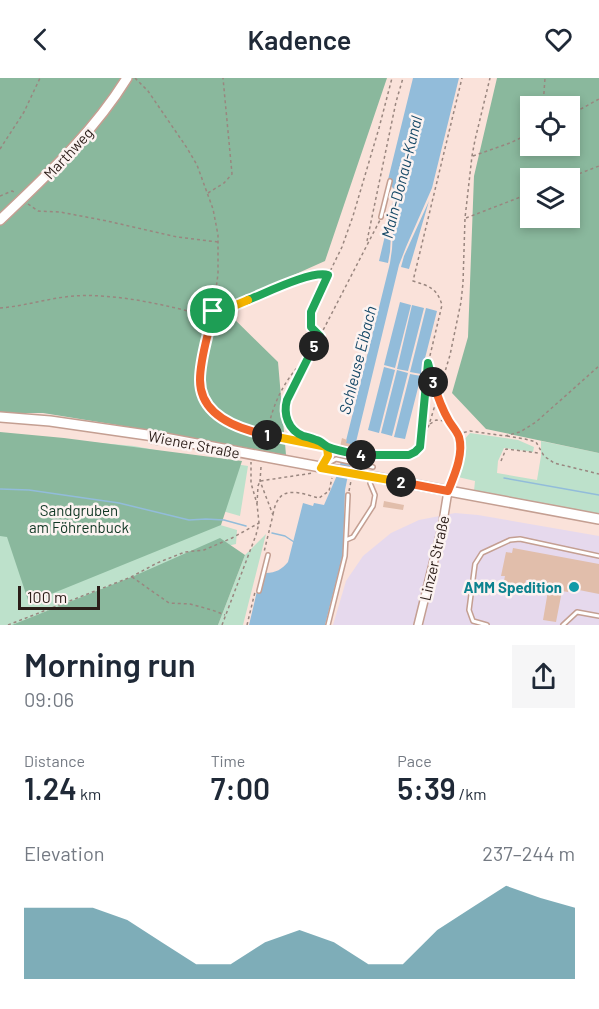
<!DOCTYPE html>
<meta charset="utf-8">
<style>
:root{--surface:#fff;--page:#f6f6f7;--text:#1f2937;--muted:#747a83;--accent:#488b9b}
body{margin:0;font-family:Barlow,sans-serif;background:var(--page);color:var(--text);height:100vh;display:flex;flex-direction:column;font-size:22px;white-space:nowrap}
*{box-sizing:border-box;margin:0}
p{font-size:20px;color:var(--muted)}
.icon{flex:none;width:33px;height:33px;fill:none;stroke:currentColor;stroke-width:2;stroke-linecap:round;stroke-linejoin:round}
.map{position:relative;height:547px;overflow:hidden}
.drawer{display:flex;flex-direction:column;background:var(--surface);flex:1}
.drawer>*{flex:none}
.controls{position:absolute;left:520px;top:18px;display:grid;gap:12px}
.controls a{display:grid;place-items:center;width:60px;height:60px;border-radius:0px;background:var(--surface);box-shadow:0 3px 9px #0003;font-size:30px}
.scale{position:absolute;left:18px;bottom:15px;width:82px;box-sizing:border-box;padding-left:6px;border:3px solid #2b1d18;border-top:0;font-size:16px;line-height:21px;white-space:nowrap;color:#2b1d18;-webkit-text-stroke:4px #fcf3f1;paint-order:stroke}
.pin{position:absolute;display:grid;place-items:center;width:51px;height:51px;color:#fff;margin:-26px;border:3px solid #fff;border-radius:50%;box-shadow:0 2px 6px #0007}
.km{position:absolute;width:30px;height:30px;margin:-15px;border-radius:50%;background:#222;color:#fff;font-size:16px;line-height:30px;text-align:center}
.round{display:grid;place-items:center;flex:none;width:63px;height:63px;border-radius:0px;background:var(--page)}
.head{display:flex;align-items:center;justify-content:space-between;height:102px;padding:0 24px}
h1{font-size:33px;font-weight:600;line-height:45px}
.metrics{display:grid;grid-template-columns:repeat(3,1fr);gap:9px;height:102px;padding:6px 24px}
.metrics div{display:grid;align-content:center}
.metrics b{font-size:30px;font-weight:600}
.metrics small{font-size:16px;font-weight:400}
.metrics p{font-size:16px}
.chart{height:168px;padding:12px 24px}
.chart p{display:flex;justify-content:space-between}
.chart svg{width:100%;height:108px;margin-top:6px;fill:var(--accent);opacity:.7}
header{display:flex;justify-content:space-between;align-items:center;height:78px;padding:0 24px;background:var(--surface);font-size:27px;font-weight:600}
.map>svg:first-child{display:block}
</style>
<header><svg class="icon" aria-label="back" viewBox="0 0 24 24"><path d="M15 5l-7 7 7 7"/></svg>Kadence<svg class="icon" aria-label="heart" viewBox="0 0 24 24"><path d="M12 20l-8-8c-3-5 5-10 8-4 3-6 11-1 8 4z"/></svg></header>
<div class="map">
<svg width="599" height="547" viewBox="0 0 599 547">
<rect width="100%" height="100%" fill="#fae2da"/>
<path fill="#e6d9ed" d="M455 435 478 437 599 458V547H333L346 503 363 478 391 455 419 442Z"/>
<path fill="#bde1cb" d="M470 355 518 362 534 369 533 374 504 370 498 383 497 395 537 402 541 378V363L599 375V437L474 413 475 403 458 399 462 364Z
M0 356 134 368 203 381 248 388 240 438 219 432 217 446 237 452 236 466 200 474 24 547H0Z
M266 456 243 547H218L245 477Z"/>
<path fill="#8ab89d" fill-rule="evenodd" d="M0 0H387L325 183 222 229 278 284 286 377 154 353 43 335H0Z
M497 0H599V375L486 351 452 315 468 259 474 98ZM570 28V68H531V28ZM570 100V140H531V100Z
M0 354 64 360 242 383 221 447 29 525 7 459 0 458Z
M220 460 245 477 218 547H12L134 498Z"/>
<path fill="#92bcda" d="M413 0H459L432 110 406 169 399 187 348 397 345 412 343 476 325 547H249L262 492H267L266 495C276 495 282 491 288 484L303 425 313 428 314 425 324 427 338 395 390 185 392 171 395 116 394 111 391 108 386 124 383 122Z
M429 123 409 191 401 189 404 178Z
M393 124 390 174 388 185 379 183Z
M400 224 411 227 395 290 384 287Z
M412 227 424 230 408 293 397 291Z
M426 230 437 233 421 296 410 294Z
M384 289 395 292 379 355 368 352Z
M397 292 408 295 392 358 381 355Z
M410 296 421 298 405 361 394 359Z"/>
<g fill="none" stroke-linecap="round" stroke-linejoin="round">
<path stroke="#92bcda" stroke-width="1.5" d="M504 400 599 417
M0 411 29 412 119 425 189 442 206 441 224 442 246 448
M272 455 285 458 294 464"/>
</g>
<path fill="#e1beab" d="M342 360 347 362 346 365 355 367 356 364 361 365 359 374 340 369Z
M384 423 404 427 403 432 383 429Z
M513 470 599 486V516L569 510 568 514 562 513 556 544 543 542 549 507 526 502 523 516 502 512 505 498H501L506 474 512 475Z"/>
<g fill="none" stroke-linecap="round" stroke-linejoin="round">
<g stroke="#c49f92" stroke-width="6">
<path id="lane" d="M381 139 390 103
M325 387 336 381 373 389
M346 462 353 459 373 428 375 417 370 405 371 400
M259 513 268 477
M328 547 345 478 348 417
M487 547 473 543 469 532 475 486 482 475 510 462 520 461 599 478
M563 547 577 534 599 538"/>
</g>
<g stroke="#c49f92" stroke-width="10">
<path id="street" d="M418 547 442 450 448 413"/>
</g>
<g stroke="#c49f92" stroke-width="12">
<path id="secondary" d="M0 142C46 98 93 55 127 0
M0 339 50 343 154 358 599 441"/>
</g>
<path stroke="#99867f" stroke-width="1.5" stroke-dasharray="3 3" stroke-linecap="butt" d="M135 0 148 13 187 70 197 87 213 131 218 157V196L213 233 202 287 200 304 202 316 207 327 218 338 232 347 247 353 327 369 360 377H409L415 374 420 370 428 286 442 227C437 210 429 208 413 203L462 0
M543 28 545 0
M570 37 599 21
M0 71 24 34 40 0
M473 78 510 65 531 55
M568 100 599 88
M208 115 224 105 232 96 223 0
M0 118 12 113 16 115
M28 126 38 133 60 134 107 143 177 159 218 164
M466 140 531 115
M367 163 396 24 403 0
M0 230C25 228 49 220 74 218 118 215 169 228 212 239
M214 233H222L310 197 322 195 328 197
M319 257 311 249V234L314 226 342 169 353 138 379 50 392 0
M429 289C433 308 439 326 448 342 452 348 457 352 458 358 462 369 457 395 452 404
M430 346 436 342 448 343
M268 352C273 323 287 298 308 278
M458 356 470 353 505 358 520 354 536 344 599 288
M507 358 525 361 536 364 544 378 554 385 599 396
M149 365 159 367
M421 366 429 347 450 277 461 224 463 205 465 140 472 78 475 62 490 0
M326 381 328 378 327 369C319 360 310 362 300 357 287 350 283 335 287 322L380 142
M501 383 506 371 538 375
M261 389 260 403 273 437 264 474
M349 413 351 403
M257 426 258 408 260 403 313 395
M273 436C274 432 275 426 278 422 286 408 306 417 319 420L329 413 332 400
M132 499 169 525 190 526 212 532 225 537
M8 547 131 499 157 485 185 474 204 472 232 460 259 445
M222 547 256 457 259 445 257 426 251 405V384
M247 547 255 514"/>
<use href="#lane" stroke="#fff" stroke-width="3"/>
<use href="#street" stroke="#fff" stroke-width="7"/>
<use href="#secondary" stroke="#fff" stroke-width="9"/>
</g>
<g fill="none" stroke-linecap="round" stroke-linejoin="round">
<g stroke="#fff" stroke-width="12">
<path id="split-1" d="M213 233C209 256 200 279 200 302 200 338 238 351 267 357"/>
</g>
<g stroke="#fff" stroke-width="12">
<path id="split-2" d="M267 357 327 369 328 378 321 390 401 404"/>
</g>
<g stroke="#fff" stroke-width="12">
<path id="split-3" d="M401 404 448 413C454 398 464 376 459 359 457 353 452 348 449 343 442 331 437 317 433 304"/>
</g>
<g stroke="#fff" stroke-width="12">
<path id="split-4" d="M361 377H409L415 374 420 369 428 285 433 304"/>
</g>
<g stroke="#fff" stroke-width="12">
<path id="split-5" d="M314 268 287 322C283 336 288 352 303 358 307 359 312 360 316 362 321 363 324 367 328 369 337 373 351 375 361 377"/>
</g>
<g stroke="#fff" stroke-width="12">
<path id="split-6" d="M248 222C266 215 312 192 328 197L311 234V249L320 258 314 268"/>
</g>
<g stroke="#fff" stroke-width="12">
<path id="split-7" d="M213 233H222L248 222"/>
</g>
<use href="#split-1" stroke="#f0652b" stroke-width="8"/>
<use href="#split-2" stroke="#f5b400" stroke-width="8"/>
<use href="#split-3" stroke="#f0652b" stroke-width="8"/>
<use href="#split-4" stroke="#22a559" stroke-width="8"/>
<use href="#split-5" stroke="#22a559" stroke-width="8"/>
<use href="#split-6" stroke="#22a559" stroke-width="8"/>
<use href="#split-7" stroke="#f5b400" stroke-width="8"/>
</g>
<circle fill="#0f9aa8" stroke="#fcf3f1" stroke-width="2" cx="574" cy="509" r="6"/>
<g text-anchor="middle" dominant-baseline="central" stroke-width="5" stroke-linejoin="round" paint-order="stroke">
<g font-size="15" fill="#2b1d18" stroke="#fcf3f1">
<text transform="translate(68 75) rotate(-47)">Marthweg</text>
<text transform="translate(194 366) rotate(11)">Wiener Straße</text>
<text transform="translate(434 480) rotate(-77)">Linzer Straße</text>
</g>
<g font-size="15" fill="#103724" stroke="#fcf3f1">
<text x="79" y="432">Sandgruben<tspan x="79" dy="17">am Föhrenbuck</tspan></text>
</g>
<g font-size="15" font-weight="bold" fill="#0d838f" stroke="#fcf3f1" text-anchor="end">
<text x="562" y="509">AMM Spedition</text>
</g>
<g font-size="16" font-style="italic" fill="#174a68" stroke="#fcf3f1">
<text transform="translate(401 99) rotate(-76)">Main-Donau-Kanal</text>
<text transform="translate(357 282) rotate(-76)">Schleuse Eibach</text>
</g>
</g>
</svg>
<div class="controls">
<a><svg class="icon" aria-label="locate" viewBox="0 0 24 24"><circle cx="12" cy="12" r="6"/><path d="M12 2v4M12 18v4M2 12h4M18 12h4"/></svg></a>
<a><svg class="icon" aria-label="layers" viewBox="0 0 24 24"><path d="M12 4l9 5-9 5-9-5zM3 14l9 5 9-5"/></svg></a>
</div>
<div class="scale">100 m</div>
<div class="pin" style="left:213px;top:233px;background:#1e9e55"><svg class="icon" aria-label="arrive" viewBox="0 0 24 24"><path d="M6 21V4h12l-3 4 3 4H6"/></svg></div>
<b class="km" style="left:267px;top:357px">1</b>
<b class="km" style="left:401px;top:404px">2</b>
<b class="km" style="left:433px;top:304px">3</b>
<b class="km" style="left:361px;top:377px">4</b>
<b class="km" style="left:314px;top:268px">5</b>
</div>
<section class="drawer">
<div class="head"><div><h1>Morning run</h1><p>09:06</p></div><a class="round"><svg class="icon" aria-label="share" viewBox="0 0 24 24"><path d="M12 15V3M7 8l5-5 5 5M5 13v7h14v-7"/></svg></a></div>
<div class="metrics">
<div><p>Distance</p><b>1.24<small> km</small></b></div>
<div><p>Time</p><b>7:00</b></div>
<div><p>Pace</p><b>5:39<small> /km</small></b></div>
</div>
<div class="chart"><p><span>Elevation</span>237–244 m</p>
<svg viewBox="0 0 160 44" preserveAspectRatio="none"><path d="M0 44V15L10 15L20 15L30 20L40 29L50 38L60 38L70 29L80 24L90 29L100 38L110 38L120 24L130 15L140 6L150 11L160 15V44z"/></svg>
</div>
</section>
